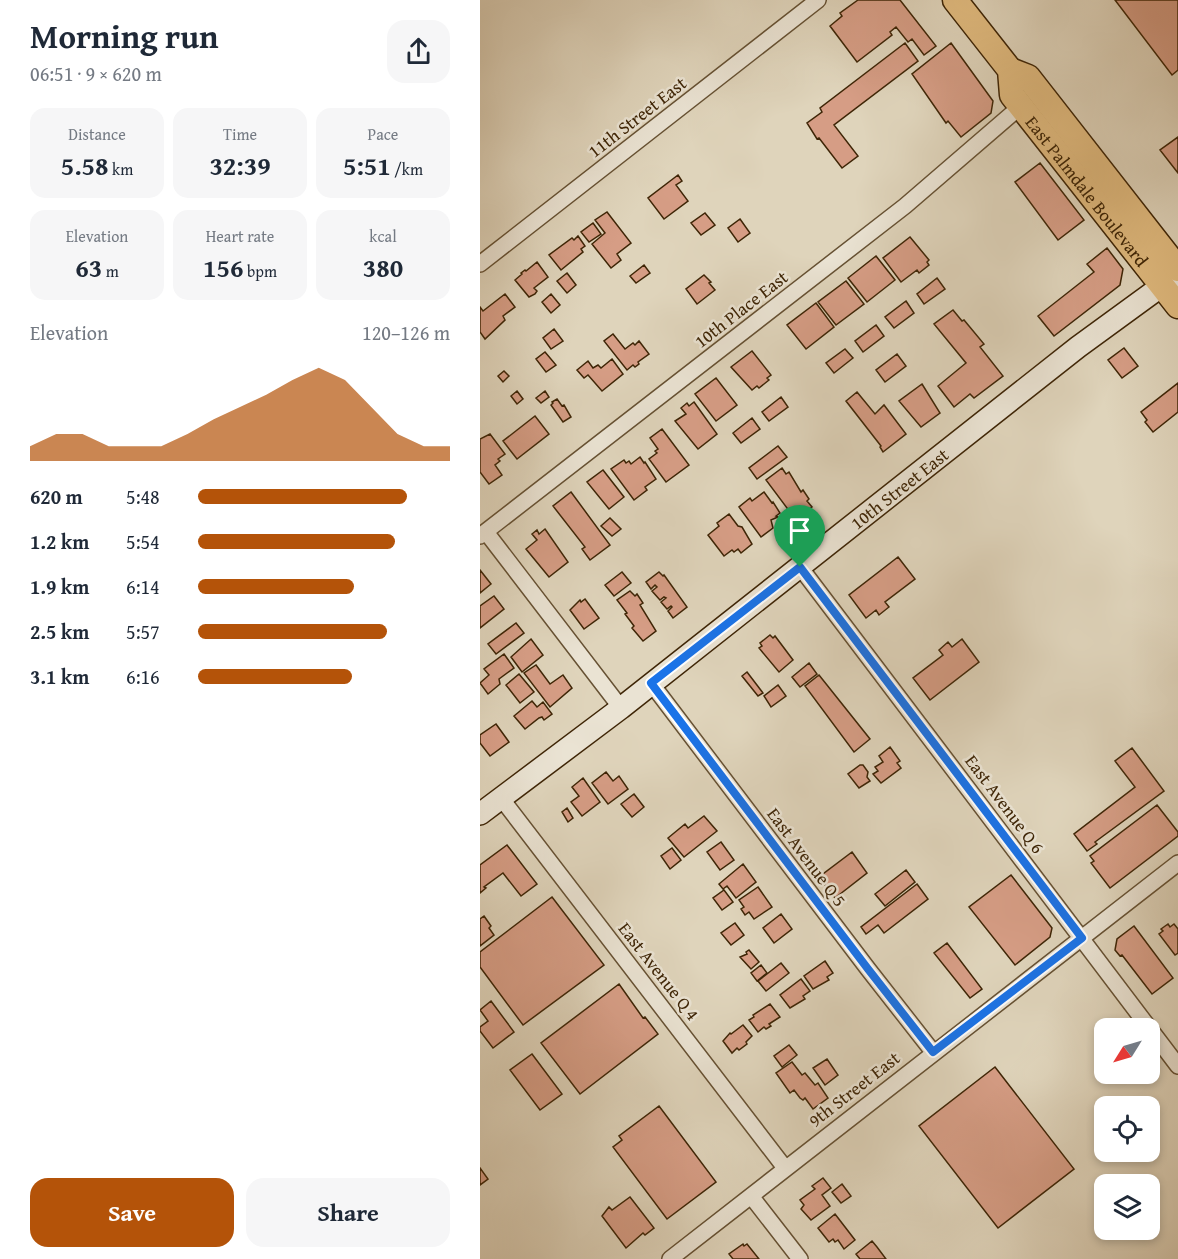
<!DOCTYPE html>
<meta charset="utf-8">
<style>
:root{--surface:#fff;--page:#f6f6f7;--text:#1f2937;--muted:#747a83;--accent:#b45309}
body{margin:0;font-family:"Gentium Book Plus",serif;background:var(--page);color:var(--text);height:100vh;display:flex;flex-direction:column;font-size:22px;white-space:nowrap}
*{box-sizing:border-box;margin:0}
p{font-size:20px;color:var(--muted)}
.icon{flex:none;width:33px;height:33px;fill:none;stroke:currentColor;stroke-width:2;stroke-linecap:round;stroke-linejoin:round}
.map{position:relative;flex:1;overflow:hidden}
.side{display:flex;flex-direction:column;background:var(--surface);width:480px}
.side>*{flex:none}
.needle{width:39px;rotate:233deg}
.controls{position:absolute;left:614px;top:1018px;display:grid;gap:12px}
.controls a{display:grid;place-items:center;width:66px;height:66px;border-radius:12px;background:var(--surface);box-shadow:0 3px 9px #0003;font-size:30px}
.pin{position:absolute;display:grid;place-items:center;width:51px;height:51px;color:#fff;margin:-62px -26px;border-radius:50% 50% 50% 0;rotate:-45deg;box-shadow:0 0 6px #0007}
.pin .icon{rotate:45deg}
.round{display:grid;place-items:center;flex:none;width:63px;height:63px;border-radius:18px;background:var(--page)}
.headline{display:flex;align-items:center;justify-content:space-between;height:102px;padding:0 30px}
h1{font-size:33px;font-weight:600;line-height:45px}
.figures{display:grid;grid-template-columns:repeat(3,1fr);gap:9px;height:102px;padding:6px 30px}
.figures div{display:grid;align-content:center;border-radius:15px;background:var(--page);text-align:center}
.figures b{font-size:26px;font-weight:600}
.figures small{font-size:16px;font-weight:400}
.figures p{font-size:16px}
.chart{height:168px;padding:12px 30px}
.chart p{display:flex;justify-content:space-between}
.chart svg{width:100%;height:108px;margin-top:6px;fill:var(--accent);opacity:.7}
.button{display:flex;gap:12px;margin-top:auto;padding:12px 30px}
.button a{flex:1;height:69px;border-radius:18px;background:var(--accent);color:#fff;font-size:24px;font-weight:600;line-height:69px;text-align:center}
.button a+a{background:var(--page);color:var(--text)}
ul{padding:0 30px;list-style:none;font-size:20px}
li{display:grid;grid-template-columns:96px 72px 1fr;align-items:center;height:45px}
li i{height:15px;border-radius:8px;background:var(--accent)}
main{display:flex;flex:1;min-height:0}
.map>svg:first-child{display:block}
</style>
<main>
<section class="side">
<div class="headline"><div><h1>Morning run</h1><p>06:51 · 9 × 620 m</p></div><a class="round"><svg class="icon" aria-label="share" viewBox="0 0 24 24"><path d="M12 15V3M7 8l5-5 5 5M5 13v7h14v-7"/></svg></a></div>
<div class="figures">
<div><p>Distance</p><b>5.58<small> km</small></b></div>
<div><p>Time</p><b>32:39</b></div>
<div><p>Pace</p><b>5:51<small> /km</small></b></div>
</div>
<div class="figures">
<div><p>Elevation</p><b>63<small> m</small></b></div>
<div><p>Heart rate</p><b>156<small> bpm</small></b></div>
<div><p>kcal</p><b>380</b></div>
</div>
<div class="chart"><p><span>Elevation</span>120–126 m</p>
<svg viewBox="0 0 160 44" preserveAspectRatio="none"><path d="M0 44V38L10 33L20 33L30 38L40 38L50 38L60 33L70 27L80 22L90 17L100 11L110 6L120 11L130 22L140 33L150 38L160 38V44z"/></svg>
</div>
<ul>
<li><b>620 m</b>5:48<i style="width:83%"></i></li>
<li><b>1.2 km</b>5:54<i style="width:78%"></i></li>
<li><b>1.9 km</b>6:14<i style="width:62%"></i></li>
<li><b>2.5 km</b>5:57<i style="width:75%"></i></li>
<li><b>3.1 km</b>6:16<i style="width:61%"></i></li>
</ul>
<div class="button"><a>Save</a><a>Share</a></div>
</section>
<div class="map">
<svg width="698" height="1259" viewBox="0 0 698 1259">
<rect width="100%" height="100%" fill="#dfd4bb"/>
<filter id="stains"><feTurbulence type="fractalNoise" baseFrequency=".00333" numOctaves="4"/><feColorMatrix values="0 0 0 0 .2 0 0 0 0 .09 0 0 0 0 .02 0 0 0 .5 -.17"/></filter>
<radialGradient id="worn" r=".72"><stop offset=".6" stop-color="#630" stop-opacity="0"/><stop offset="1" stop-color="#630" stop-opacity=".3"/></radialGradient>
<path fill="#d69d85" stroke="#3e2506" stroke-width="1.5" d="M378 0H420L456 46 444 55 432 39 428 42 416 27 410 32 412 35 377 62 350 26 362 16 360 13Z
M635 0H698V70L692 75Z
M425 43 438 61 354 125 378 156 362 168 339 138 337 139 327 123 342 112 340 108Z
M471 43 513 101 511 113 481 137 468 121 466 123 432 74Z
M698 137V173L680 150Z
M560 163 604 220 578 240 535 182Z
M198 175 202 181 196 185 208 201 184 219 168 198Z
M127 212 151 243 137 254 141 260 131 268 112 244 125 233 115 220Z
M225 213 235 225 221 235 211 223Z
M260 219 270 233 258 242 248 228Z
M113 223 121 234 109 242 101 232Z
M98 236 105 246 101 249 103 252 81 270 69 255 92 238 94 240Z
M430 237 449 260 447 262 449 265 439 273 437 270 421 282 403 258Z
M627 248 643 269 640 285 574 336 558 316 614 272 607 264Z
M396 256 415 280 387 302 368 278Z
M57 262 68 277 54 288 57 291 55 294 49 297 35 280 42 274 41 273 45 270 46 271Z
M164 265 170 273 156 283 150 276Z
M87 273 96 285 87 293 77 281Z
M224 275 231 282 229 283 235 290 217 304 206 289Z
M457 278 465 289 444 304 437 294Z
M366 281 384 304 356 325 338 302Z
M25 294 35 307 23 316 25 320 5 339 0 332V307L3 311Z
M71 294 80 305 71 313 62 302Z
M426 301 434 313 414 328 405 317Z
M336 303 354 327 326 349 307 325Z
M473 310 482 321 484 320 504 344 500 347 523 376 494 398 490 394 474 407 458 386 486 363 454 324Z
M396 325 404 336 383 352 375 341Z
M74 329 83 341 71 349 63 338Z
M133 334 145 349 153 343 155 345 159 341 169 354 158 362 159 364 155 367 153 365 147 370 124 341Z
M644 348 658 366 642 378 628 360Z
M365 349 373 358 354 373 346 363Z
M272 351 291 375 287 378 289 380 279 388 277 386 272 390 251 367Z
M65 352 76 365 66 372 56 359Z
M417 354 426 366 405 382 396 370Z
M132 359 143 374 122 391 108 375 104 378 97 370 108 361 113 368 118 365 121 368Z
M24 371 29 376 23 382 18 376Z
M236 378 257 405 236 421 215 394Z
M698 383V412L673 432 665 422 667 420 661 412Z
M442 384 460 413 441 427 419 401Z
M37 391 43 399 37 404 31 396Z
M65 391 69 397 61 403 56 398Z
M377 392 395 414 404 405 426 434 403 452 400 447 401 446 366 401Z
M301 397 308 407 289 421 282 412Z
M77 399 82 406 84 405 91 417 83 422 71 405 73 403 72 402Z
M214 402 237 434 218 449 195 421 206 414 201 408 207 403 209 406Z
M55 416 69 434 37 459 23 441Z
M272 418 280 429 261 443 253 433Z
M182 429 209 465 186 482 169 459 177 453 175 451 178 449 170 438Z
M10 434 25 454 18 459 20 461 15 465 22 475 9 484 0 472V439Z
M298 446 307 457 277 479 269 468Z
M160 457 164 463 165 462 176 479 165 487 167 490 154 500 131 469 144 460 146 463 149 461 151 464Z
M302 468 306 474 309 472 321 492 323 490 329 499 327 501 332 507 316 520 286 480Z
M123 470 144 497 129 509 107 482Z
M91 492 130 545 110 560 102 549 105 547 73 506Z
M284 492 292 503 293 502 300 513 296 516 298 517 291 520 293 528 281 537 259 507 270 498 272 501Z
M249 514 258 526 262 527 272 544 261 553 258 549 254 552 252 550 244 556 228 535 239 526 237 523Z
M130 518 141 529 132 536 121 526Z
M65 529 88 562 69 577 46 549 57 540 52 534 57 530 59 534Z
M418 557 435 579 405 602 409 607 399 615 396 610 386 618 369 595Z
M0 570 11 584 0 593Z
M142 572 151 583 134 596 125 585Z
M179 572 183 576 184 575 207 607 193 618 188 611 192 607 191 606 187 609 181 602 186 598 184 597 180 600 172 591 177 587 175 585 171 589 166 582Z
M150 591 155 596 157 594 163 603 160 605 176 631 163 641 152 628 154 626 145 614 147 613 137 600Z
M14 596 24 609 0 628V606Z
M105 599 119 618 104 629 90 610 100 600 101 602Z
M36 623 44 633 16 654 8 644Z
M290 635 293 638 295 636 313 660 299 672 279 648 282 646 280 643Z
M51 639 63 655 42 672 31 657Z
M482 639 499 662 450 700 433 678 463 655 459 650 468 642 472 647Z
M24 654 34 668 19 679 20 684 8 694 0 683 9 675 4 669Z
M329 663 337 674 320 687 312 677Z
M56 665 70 684 83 675 92 688 70 707 44 673Z
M267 672 283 693 278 696 262 676Z
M39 674 54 692 40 703 26 685Z
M339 675 390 739 374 752 325 686Z
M298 685 306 696 291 707 284 696Z
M52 701 57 707 63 702 72 714 64 720 62 717 59 718 45 729 34 716Z
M16 724 29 742 10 756 0 743V735Z
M410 747 420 761 417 763 421 768 401 783 393 774 398 771 395 767 403 762 399 756Z
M652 748 684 791 615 842 617 844 607 851 594 834 655 787 635 761Z
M380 765H383L388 772 387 777 390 781 379 788 368 774Z
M126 772 133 781 139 776 148 789 128 804 112 783Z
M103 778 120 802 102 816 91 802 99 796 92 787Z
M154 794 164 807 152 817 141 804Z
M677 805 698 832V836L630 888 611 863 614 861 610 856Z
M87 808 93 818 88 822 82 812Z
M224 816 237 831 204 857 188 838 205 824 208 828Z
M241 842 254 860 240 870 227 852Z
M27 845 57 884 41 896 23 873 4 887 6 888 0 893V865Z
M192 848 201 860 190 869 181 856Z
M372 852 387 873 355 898 339 877Z
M263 864 276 882 256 898 247 886 243 889 239 884Z
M426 870 435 882 405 906 395 894Z
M531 875 572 928 570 937 535 965 489 907Z
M437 884 448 899 404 933 398 925 386 934 381 927Z
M278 887 292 907 274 919 269 912 265 915 261 909 264 907 259 900Z
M244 890 253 902 242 910 233 898Z
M72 897 124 965 43 1025 0 967V952Z
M301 914 312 929 294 943 283 928Z
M4 916 11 926 9 928 14 935 0 946V919Z
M255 923 264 935 251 945 241 933Z
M688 924 690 927 694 924 698 929V953L695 955 679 934 683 931 681 929Z
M654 926 693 978 672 994 642 955 640 956 635 950 637 939Z
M467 943 502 989 490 998 454 953Z
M269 950 279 962 271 969 260 957 267 954 266 952Z
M345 961 353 973 347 977 349 980 333 989 324 976Z
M301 963 309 973 286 991 278 981Z
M281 965 287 973 277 981 271 973Z
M321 979 330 991 323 996 325 999 310 1008 300 995Z
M139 984 163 1018 165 1017 178 1034 100 1094 61 1043Z
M11 1001 34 1032 13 1048 0 1031V1027L8 1021 0 1010Z
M290 1004 300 1017 289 1024 291 1026 286 1029 284 1027 278 1032 269 1020 274 1017 273 1015Z
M263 1025 272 1036 266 1042 267 1044 259 1050 257 1048 252 1053 243 1041 250 1033 251 1034Z
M309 1045 317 1055 302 1067 294 1056Z
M52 1054 82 1094 60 1110 30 1070Z
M347 1059 358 1075 345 1085 333 1068Z
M312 1062 322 1075 325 1073 335 1085 338 1083 348 1098 333 1109 325 1098 323 1100 320 1098 314 1090 310 1093 296 1073Z
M515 1067 594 1169 518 1228 439 1126Z
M179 1106 236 1182 187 1219 133 1147 142 1140 139 1136Z
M0 1168 8 1179 0 1185Z
M343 1178 351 1188 342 1195 350 1206 331 1220 321 1209 324 1205 320 1200 335 1189 332 1186Z
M362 1184 371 1196 361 1203 352 1192Z
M150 1197 174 1228 165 1235 163 1233 146 1248 122 1216 129 1207 132 1210Z
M355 1214 375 1240 364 1249 358 1240 355 1242 353 1239 349 1242 338 1228Z
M392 1241 397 1247 406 1259H380L376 1254Z
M263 1244 264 1246 267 1244 279 1259H253L249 1254Z"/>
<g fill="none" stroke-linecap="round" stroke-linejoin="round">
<g stroke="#665133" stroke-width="18">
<path id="minor" d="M0 264 338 0
M6 532 141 708
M0 536 425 206 541 106
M320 567 698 1066
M171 683 388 969 453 1052
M21 798 305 1168
M271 1196 320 1259
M190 1259 698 863"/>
</g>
<g stroke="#3e2506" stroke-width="24">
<g id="secondary">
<path id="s1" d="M0 814 141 708 598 347 694 277"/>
</g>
</g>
<g stroke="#3e2506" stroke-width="27">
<g id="trunk">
<path id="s2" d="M475 0 530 70 532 95 698 306"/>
<path d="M530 70 548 77 698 269"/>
</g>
</g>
<use href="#minor" stroke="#eae3d3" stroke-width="15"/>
<use href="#secondary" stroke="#eae3d3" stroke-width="21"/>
<use href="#trunk" stroke="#e0ba7e" stroke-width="24"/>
</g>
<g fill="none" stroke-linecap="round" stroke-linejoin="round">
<g stroke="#fff" stroke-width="12">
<path id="route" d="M320 567 602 938 453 1052 388 969 171 683Z"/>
</g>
<use href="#route" stroke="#1a73e8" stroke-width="8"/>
</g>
<g text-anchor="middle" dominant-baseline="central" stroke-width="5" stroke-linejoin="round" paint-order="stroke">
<g font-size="18" fill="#3e2506" stroke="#eae3d3">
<text transform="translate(157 117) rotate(-38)">11th Street East</text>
<text stroke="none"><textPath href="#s2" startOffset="236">East Palmdale Boulevard</textPath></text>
<text transform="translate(261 309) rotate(-38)">10th Place East</text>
<text stroke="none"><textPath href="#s1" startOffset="531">10th Street East</textPath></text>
<text transform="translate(525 804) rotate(53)">East Avenue Q 6</text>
<text transform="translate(327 857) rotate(53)">East Avenue Q 5</text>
<text transform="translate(179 971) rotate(52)">East Avenue Q 4</text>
<text transform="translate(374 1089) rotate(-38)">9th Street East</text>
</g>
</g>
<rect width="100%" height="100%" filter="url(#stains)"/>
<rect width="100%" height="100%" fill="url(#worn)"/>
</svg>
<div class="controls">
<a><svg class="needle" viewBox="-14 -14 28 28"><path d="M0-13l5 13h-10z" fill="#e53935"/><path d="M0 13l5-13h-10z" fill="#747a83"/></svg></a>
<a><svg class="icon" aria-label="locate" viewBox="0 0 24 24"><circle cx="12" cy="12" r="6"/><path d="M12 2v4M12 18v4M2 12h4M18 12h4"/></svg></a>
<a><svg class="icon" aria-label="layers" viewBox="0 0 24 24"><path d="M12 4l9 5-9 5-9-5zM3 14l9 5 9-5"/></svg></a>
</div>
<div class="pin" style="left:320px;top:567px;background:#1e9e55"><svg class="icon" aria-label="arrive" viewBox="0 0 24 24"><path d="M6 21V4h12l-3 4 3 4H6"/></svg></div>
</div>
</main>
